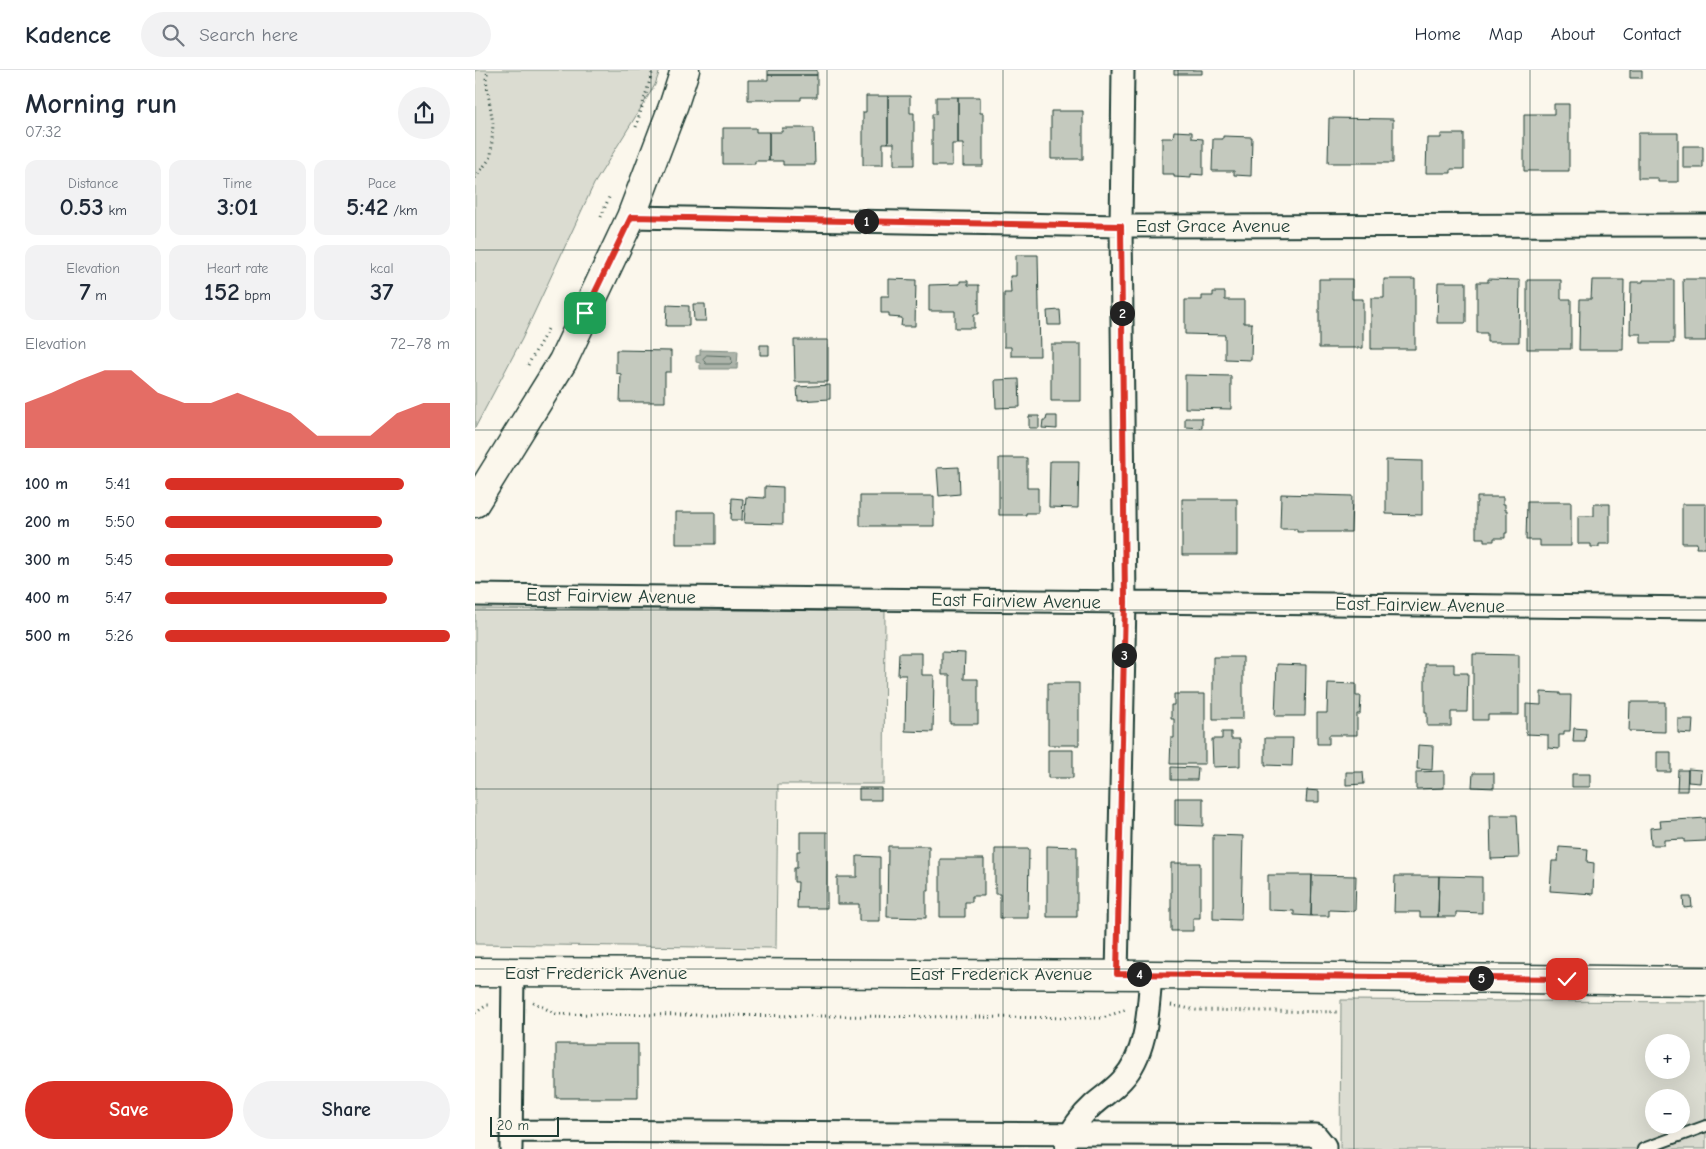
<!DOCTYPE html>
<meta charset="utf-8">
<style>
:root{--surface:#fff;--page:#f2f2f3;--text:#1f2937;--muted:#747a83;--line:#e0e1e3;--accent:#d93025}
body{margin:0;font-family:"Comic Neue",sans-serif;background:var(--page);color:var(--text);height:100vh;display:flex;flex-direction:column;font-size:19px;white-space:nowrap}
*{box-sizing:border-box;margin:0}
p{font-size:16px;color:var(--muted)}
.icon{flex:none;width:28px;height:28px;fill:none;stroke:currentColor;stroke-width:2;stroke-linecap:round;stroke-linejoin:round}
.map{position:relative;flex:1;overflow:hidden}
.sheet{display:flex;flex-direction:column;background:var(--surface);width:475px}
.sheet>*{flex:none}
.tools{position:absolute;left:1170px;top:964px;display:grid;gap:10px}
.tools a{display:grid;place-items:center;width:45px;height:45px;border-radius:50%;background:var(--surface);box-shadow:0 5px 20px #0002;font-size:25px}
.scale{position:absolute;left:15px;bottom:12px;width:69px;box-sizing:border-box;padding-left:5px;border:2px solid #1f3d34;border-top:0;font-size:14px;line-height:18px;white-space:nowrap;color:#1f3d34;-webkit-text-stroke:4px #fbf7ec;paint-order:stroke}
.pin{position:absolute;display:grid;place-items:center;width:42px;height:42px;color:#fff;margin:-21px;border-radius:10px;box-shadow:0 2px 8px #0006}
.km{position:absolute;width:25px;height:25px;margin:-12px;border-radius:50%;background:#222;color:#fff;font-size:14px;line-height:25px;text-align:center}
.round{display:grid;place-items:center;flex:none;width:52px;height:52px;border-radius:26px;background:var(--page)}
.headline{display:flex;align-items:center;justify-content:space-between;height:85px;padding:0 25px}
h1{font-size:28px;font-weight:700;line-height:38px}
.metrics{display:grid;grid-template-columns:repeat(3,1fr);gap:8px;height:85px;padding:5px 25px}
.metrics div{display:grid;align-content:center;border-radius:12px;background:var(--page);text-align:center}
.metrics b{font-size:25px;font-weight:700}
.metrics small{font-size:14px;font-weight:400}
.metrics p{font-size:14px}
.chart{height:140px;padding:10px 25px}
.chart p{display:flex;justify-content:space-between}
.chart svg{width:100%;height:90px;margin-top:5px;fill:var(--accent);opacity:.7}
.primary-button{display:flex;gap:10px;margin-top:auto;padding:10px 25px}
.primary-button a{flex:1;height:58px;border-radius:30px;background:var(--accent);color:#fff;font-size:20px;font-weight:700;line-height:58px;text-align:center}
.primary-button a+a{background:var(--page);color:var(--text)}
ul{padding:0 25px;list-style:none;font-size:16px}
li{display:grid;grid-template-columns:80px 60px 1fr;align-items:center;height:38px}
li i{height:12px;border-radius:6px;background:var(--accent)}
header{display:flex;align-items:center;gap:30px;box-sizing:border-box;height:70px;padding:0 25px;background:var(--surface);border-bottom:1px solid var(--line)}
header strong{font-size:24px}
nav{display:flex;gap:28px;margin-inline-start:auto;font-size:18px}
.search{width:350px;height:45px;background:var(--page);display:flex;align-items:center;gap:12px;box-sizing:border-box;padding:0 18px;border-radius:28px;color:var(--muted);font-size:19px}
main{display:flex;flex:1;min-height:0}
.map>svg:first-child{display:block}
</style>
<header>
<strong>Kadence</strong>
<div class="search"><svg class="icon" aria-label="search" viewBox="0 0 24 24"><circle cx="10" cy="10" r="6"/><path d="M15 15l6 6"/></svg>Search here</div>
<nav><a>Home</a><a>Map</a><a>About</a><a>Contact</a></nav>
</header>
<main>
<section class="sheet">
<div class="headline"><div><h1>Morning run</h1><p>07:32</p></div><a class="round"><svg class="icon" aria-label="share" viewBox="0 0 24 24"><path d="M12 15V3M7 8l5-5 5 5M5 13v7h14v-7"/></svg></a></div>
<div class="metrics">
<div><p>Distance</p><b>0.53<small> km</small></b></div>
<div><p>Time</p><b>3:01</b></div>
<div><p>Pace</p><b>5:42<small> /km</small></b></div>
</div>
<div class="metrics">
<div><p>Elevation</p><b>7<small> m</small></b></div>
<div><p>Heart rate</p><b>152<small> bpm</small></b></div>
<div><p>kcal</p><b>37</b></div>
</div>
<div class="chart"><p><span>Elevation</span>72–78 m</p>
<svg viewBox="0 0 160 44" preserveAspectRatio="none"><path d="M0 44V22L10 17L20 11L30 6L40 6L50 17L60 22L70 22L80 17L90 22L100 27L110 38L120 38L130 38L140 27L150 22L160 22V44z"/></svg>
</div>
<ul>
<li><b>100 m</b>5:41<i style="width:84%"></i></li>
<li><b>200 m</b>5:50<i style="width:76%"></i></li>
<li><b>300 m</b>5:45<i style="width:80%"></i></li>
<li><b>400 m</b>5:47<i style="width:78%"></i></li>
<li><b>500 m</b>5:26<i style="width:100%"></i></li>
</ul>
<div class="primary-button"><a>Save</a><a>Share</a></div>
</section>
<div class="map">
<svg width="1231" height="1079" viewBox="0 0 1231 1079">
<rect width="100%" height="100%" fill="#fbf7ec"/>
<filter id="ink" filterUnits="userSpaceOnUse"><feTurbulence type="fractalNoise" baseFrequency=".02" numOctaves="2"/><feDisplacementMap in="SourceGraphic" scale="10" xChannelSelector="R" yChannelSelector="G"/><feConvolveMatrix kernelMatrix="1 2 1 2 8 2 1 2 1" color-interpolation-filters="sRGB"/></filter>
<g filter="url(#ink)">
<path fill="#dbdcd1" stroke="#7d8c82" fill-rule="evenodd" d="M0 0H185L180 15 119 114 47 269 0 358Z
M0 539 410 541 409 714H303L301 878 0 874Z
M866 930 1231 932V1079H865ZM1179 972H1206V1000H1179ZM1179 1028H1206V1055H1179Z"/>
<path fill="#adb4aa" stroke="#74847b" d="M225 280 263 281 262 299H225V293L221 292V286L225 285Z"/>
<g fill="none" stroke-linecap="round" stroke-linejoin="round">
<path stroke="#586d63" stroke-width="1" d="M232 285 256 286 257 292 255 294H231L228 289Z"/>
</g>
<path fill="#c4c9be" stroke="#1f3d34" d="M293 0H342V5H293Z
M699 0H727V4H699Z
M1155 0H1167V8H1155Z
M293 5H342V27H326V30H273V10H293Z
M391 26H413V73H408V95H388V42H391Z
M413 26H435V43H439V95H419V73H413Z
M461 27H483V74H477V96H457V44H461Z
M483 27H505V43H508V96H488V74H483Z
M1079 34H1094V101H1049V44H1079Z
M576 41H608V89H576Z
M854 48 918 49V93H853Z
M248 58H281V62H294V91H280V94H248Z
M307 58H339L340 95H308V91H294V62H307Z
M699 61 717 62V68L728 69V105L716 104V108L699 107V104H687V68H698Z
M1163 63H1203V112H1183V108H1163Z
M966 64H989V99H976V103H951L952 68H966Z
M748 66 777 67 776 106 759 105V101H737L738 69H748Z
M1208 76H1228V98H1208Z
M541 185H563L565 286H536V277H529V223H536L535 206H541Z
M414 209 441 210 440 256H426L427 248 414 247V243H406V226H414Z
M844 209H877V229H888V278H844Z
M909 209H940V279H896V228H909Z
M1013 209 1045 210 1044 272H1012V263H1002V212H1013Z
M1208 209H1231V271H1209Z
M1052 210H1086V229H1096V279H1052Z
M1117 210H1149L1148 280H1104L1105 229H1116Z
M1168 210H1199V273H1166V264H1155L1156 212H1168Z
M485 211H493V215H504V244H499V258H480V241H454V215L485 214Z
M963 212H991V253H962Z
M738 222H750V230H769V253H777L776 290 750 289V265L710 264V230H727V226H738Z
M218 234H230L231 251H219Z
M192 235 214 236V256H191Z
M585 240 586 255H573L572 241Z
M319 270H353V312H320Z
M576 274H606V331H576Z
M285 275H294V285H285Z
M141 280 196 281V302H190V332H145L146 304 141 303Z
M710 305 756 306V339L710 338Z
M544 309 545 337 521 338 520 310Z
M355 315V329L323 331 322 317Z
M554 346H564V358H554Z
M572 346H582V359L567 358 568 350H571Z
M710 348H727V358L710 357Z
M524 388H552V418H563V443H551V445H524Z
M911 390 947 391V445L911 444Z
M575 391H604L603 438 574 437Z
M484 397 485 424 464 426 462 398Z
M290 416 308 417V454L269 453 271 427 290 428Z
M806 424 877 426 876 462H822V459H805Z
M385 426H459V456H385Z
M1002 427H1028V434H1030V440H1032V463H1030V468H1019V471H1009V468H1001V433H1002Z
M257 428 268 429 267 450H256Z
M707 429H762V485H707Z
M1052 432H1096V476H1065V470H1051Z
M1119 434H1135V474H1124V477H1116V474H1103V446H1119Z
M1207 434H1231V478H1221L1222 473H1207Z
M201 442H240V474H201Z
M467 582 490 583 489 609H503V654H475V605H467Z
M424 583H447V605H459L458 662 430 661 431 605H423Z
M998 584 1044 585V645H1013V650H998Z
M738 587H768V649H738Z
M802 594 831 595 830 646H800Z
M950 594H979V603H993L992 642H976V656H952V642H950Z
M573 613H604V675H573Z
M853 613 881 614V626H886L885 644H882V665H854V674H842V643H852Z
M1066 622 1085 623V625H1096L1095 661H1089V665H1084V679L1073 678V665L1051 664V634L1066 635Z
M699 624H730V694H695L696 668H699V649H696V635H699Z
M1155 632H1190V662L1154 661Z
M1203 649H1218L1217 664 1203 663Z
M1099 658 1111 659 1110 672H1098Z
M747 662H756V669H765V696L738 697 737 669H747Z
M790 668H818L817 696 790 695Z
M943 675 958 676 957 700 942 699Z
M573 680H598V708H573Z
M1182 682H1196V702H1182Z
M696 697 723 698 722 710H696Z
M1213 699 1226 700 1225 713 1213 712Z
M1203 700H1213L1212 721H1202Z
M969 701V718L941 719V702Z
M871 702H888L889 714 871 715Z
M998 703H1019V718L997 717Z
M1097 704H1115V717H1097Z
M384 718H406V730H384Z
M832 720 844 721V732H831Z
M700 728H728V756L700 755Z
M1015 745H1042L1044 788 1016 789Z
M1231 748V771L1209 772V769L1189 770V775H1176L1175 758 1186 757 1185 751Z
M325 762H352V838H322L323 812H319V798H322V781H325Z
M738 765 768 766 766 850 738 849Z
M413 776H454V821H451V848L412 847Z
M572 776 602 777V847H572Z
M1084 777 1113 779 1112 792 1119 793 1118 824 1075 821 1077 791H1083Z
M520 779H554L553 848H525V824H520Z
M382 786 405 787V851H384V834H362V807H382Z
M465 789H509V826H497V832H490V847H465Z
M696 793H725V848H718V861H696Z
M793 805H837L836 846 819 845V841L793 840Z
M837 805 881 806 880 841 854 840V846H836Z
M920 806H964L963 847H945V842H919Z
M964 806 1007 807V843L981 842V847H963Z
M1208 827H1216L1217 837 1209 838Z
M81 974H163V1028H81Z"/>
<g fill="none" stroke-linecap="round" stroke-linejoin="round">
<g stroke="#1f3d34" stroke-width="14">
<path id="lane" d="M1168 1079 1231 1056"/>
</g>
<g stroke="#1f3d34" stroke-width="25">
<path id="street" d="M156 147 646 156 1231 155
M0 525 1231 538
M642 905 650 532 646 156 648 0
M36 1061 841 1065 850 1076V1079
M590 1073C596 1060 607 1045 618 1035 627 1027 638 1020 647 1010 673 982 673 940 676 905
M36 1079 38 903"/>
</g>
<g stroke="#1f3d34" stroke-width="31">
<path id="secondary" d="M0 433 88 291 156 147 199 34 210 0
M0 902 676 905 1231 911"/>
</g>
<path stroke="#1f3d34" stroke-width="3" stroke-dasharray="1 4" stroke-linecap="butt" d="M161 57 178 0
M0 108 16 87 18 54 11 9 13 0
M126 147 135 125
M53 295 74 257
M58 932 81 944 628 948 652 939
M696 935 721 940 864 942
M0 943 12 935H17"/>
<use href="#lane" stroke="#fbf7ec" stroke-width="10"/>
<use href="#street" stroke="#fbf7ec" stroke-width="21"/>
<use href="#secondary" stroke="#fbf7ec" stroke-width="28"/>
</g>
</g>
<g fill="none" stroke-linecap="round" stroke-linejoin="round" filter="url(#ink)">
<g stroke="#fff" stroke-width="10">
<path id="route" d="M110 243 156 147 646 156 650 532 642 904 1092 909"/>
</g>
<use href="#route" stroke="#d93025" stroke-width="6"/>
</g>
<path fill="none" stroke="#1f3d34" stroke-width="1" stroke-opacity="0.55" d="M176 0V1079M352 0V1079M528 0V1079M703 0V1079M879 0V1079M1055 0V1079M0 180H1231M0 360H1231M0 540H1231M0 719H1231M0 899H1231"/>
<g text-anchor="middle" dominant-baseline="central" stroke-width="4" stroke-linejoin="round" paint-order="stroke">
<g font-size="19" fill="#1f3d34" stroke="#fbf7ec">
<text x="738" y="156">East Grace Avenue</text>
<text transform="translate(136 526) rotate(1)">East Fairview Avenue</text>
<text transform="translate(541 531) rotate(1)">East Fairview Avenue</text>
<text transform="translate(945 535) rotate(1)">East Fairview Avenue</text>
<text x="121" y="903">East Frederick Avenue</text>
<text x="526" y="904">East Frederick Avenue</text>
</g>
</g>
</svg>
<div class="tools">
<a>+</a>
<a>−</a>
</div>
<div class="scale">20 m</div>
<div class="pin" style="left:110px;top:243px;background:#1e9e55"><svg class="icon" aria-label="arrive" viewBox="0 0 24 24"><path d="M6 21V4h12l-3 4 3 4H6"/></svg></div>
<div class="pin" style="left:1092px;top:909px;background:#d93025"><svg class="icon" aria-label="check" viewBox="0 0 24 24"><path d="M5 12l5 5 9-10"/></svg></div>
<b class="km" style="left:391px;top:151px">1</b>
<b class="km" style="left:647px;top:243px">2</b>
<b class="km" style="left:649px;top:585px">3</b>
<b class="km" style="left:664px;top:904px">4</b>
<b class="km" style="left:1006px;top:908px">5</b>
</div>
</main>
